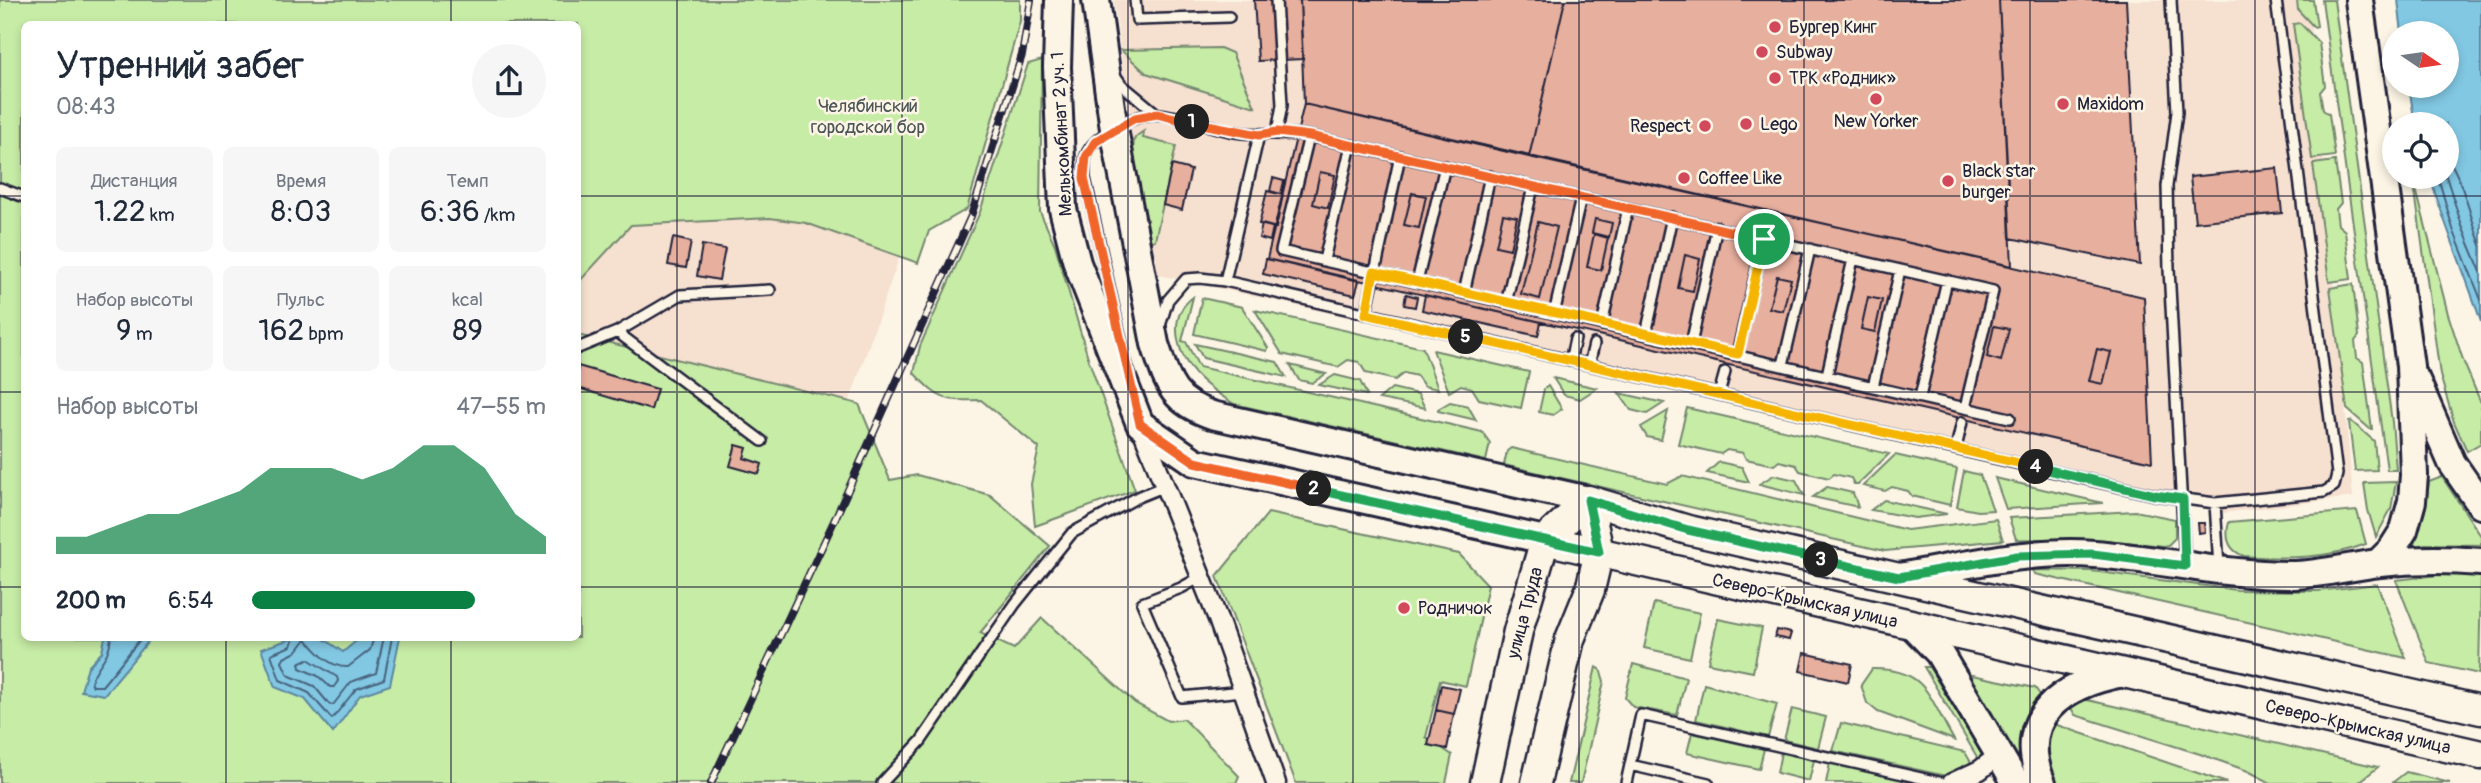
<!DOCTYPE html>
<html lang="ru">
<meta charset="utf-8">
<style>
:root{--surface:#fff;--page:#f6f6f7;--text:#1f2937;--muted:#747a83;--accent:#0b8043}
body{margin:0;font-family:Pangolin,sans-serif;background:var(--page);color:var(--text);height:100vh;display:flex;flex-direction:column;font-size:26px;white-space:nowrap}
*{box-sizing:border-box;margin:0}
p{font-size:23px;color:var(--muted)}
.icon{flex:none;width:38px;height:38px;fill:none;stroke:currentColor;stroke-width:2;stroke-linecap:round;stroke-linejoin:round}
.map{position:relative;flex:1;overflow:hidden}
.panel{position:absolute;left:21px;top:21px;width:560px;height:620px;display:flex;flex-direction:column;background:var(--surface);border-radius:10px;box-shadow:0 4px 10px #0003}
.panel>*{flex:none}
.needle{width:46px;rotate:103deg}
.fabs{position:absolute;left:2382px;top:21px;display:grid;gap:14px}
.fabs a{display:grid;place-items:center;width:77px;height:77px;border-radius:50%;background:var(--surface);box-shadow:0 4px 10px #0003;font-size:35px}
.pin{position:absolute;display:grid;place-items:center;width:60px;height:60px;color:#fff;margin:-30px;border:4px solid #fff;border-radius:50%;box-shadow:0 2px 7px #0007}
.km{position:absolute;width:35px;height:35px;margin:-18px;border-radius:50%;background:#222;color:#fff;font-size:19px;line-height:35px;text-align:center}
.round{display:grid;place-items:center;flex:none;width:74px;height:74px;border-radius:37px;background:var(--page)}
.summary{display:flex;align-items:center;justify-content:space-between;height:119px;padding:0 35px}
h1{font-size:38px;font-weight:600;line-height:52px}
.figures{display:grid;grid-template-columns:repeat(3,1fr);gap:10px;height:119px;padding:7px 35px}
.figures div{display:grid;align-content:center;border-radius:10px;background:var(--page);text-align:center}
.figures b{font-size:30px;font-weight:600}
.figures small{font-size:19px;font-weight:400}
.figures p{font-size:19px}
.chart{height:196px;padding:14px 35px}
.chart p{display:flex;justify-content:space-between}
.chart svg{width:100%;height:126px;margin-top:7px;fill:var(--accent);opacity:.7}
ul{padding:0 35px;list-style:none;font-size:23px}
li{display:grid;grid-template-columns:112px 84px 1fr;align-items:center;height:52px}
li i{height:18px;border-radius:9px;background:var(--accent)}
.map>svg:first-child{display:block}
</style>
<div class="map">
<svg width="2481" height="783" viewBox="0 0 2481 783">
<rect width="100%" height="100%" fill="#fcf5e5"/>
<filter id="ink" filterUnits="userSpaceOnUse"><feTurbulence type="fractalNoise" baseFrequency=".0143" numOctaves="2"/><feDisplacementMap in="SourceGraphic" scale="14" xChannelSelector="R" yChannelSelector="G"/><feConvolveMatrix kernelMatrix="1 2 1 2 8 2 1 2 1" color-interpolation-filters="sRGB"/></filter>
<g filter="url(#ink)">
<path fill="#f6e0d0" d="M1114 0H2309L2353 497 2223 513 1150 273Z
M918 203 829 461 578 401V283L631 225 770 218Z"/>
<path fill="#c7eca6" stroke="#748770" stroke-width="2" d="M0 0H1020V21L967 209 929 231 918 263 806 223 770 218 631 225 578 283V24H24V637H578V335L859 404 890 480 917 475 990 495 1050 546 980 633 1014 649 1042 618 1135 703 1168 721 1184 719 1239 776 1236 783H0Z
M2297 0H2313L2317 26 2314 27 2298 10Z
M2322 0H2334L2392 422 2396 470H2387Z
M2300 23 2319 43 2325 86 2320 92 2323 110 2329 114 2335 156 2312 159 2293 24Z
M1220 48 1232 53 1255 107 1146 73 1121 50Z
M1042 60 1040 212 1055 245 1089 361 1135 490 1035 526 1031 484 1039 448 981 400C944 401 940 401 914 373L920 346 980 212 1028 64Z
M1144 131 1143 138 1176 146 1155 240 1152 241 1149 239C1146 221 1128 151 1135 138 1137 135 1141 133 1144 131Z
M2335 161 2341 203 2336 209 2338 225 2345 231 2351 279 2329 282 2313 164Z
M2413 177 2448 314 2464 363 2481 403V443L2467 451 2454 422 2440 375Z
M2353 284 2359 336 2355 341 2357 358 2363 362 2372 429H2370L2347 409 2330 288Z
M1193 297 1182 341 1186 342 1199 367 1482 432 1490 443 1486 461 1234 404C1222 396 1210 389 1199 378 1178 357 1165 318 1193 297Z
M1202 298 1242 307 1268 348 1267 351 1194 334Z
M1255 310 1423 348 1438 389 1424 386 1417 376 1404 373 1395 380 1366 373 1359 362 1348 360 1338 367 1282 354Z
M1195 344 1277 362 1286 377 1203 358Z
M1433 350 1529 372 1521 408 1479 399 1472 388 1461 385 1449 392Z
M1290 365 1326 374 1312 383 1299 380Z
M1335 375 1360 381 1367 395 1319 385Z
M1553 378 1597 388 1580 399 1564 395Z
M1548 386 1562 409 1553 415 1539 412 1544 389Z
M1392 388 1418 394 1425 408 1379 399Z
M1619 393 1664 403 1647 414 1631 410Z
M1450 402 1468 406 1476 420 1438 411V409Z
M1687 408 1889 454 1858 484H1854L1851 478 1834 474 1829 478 1800 471 1796 465 1779 461 1774 465 1746 459 1743 453 1727 450 1721 454 1678 444Z
M1668 411 1661 440 1647 437 1641 427Z
M2351 421 2374 441 2377 470 2355 471 2349 422Z
M1511 448 1667 484 1682 476 1907 530 1996 519 2003 540 1885 551 1504 465 1507 451Z
M1895 455 1957 469 1950 505 1912 496 1908 491 1892 487 1885 491 1863 486Z
M1719 462 1742 467 1749 482 1707 473Z
M1964 471 1980 475 1993 510 1978 511 1957 507Z
M1774 475 1796 480 1804 495 1759 484Z
M2442 477 2481 536V545L2425 544 2413 547 2425 511 2429 482Z
M1995 478 2103 503 2006 509Z
M2396 482 2391 509 2376 537 2368 510 2364 483Z
M1827 487 1853 493 1858 507 1813 497Z
M1884 500 1947 514 1915 518 1871 510Z
M2135 511 2175 519V538L2168 545 2163 546 2106 540 2016 539 2009 518Z
M2357 511 2366 544C2327 559 2285 559 2244 556 2228 550 2225 537 2229 522Z
M1268 513 1459 554 1488 585 1466 686 1440 680 1426 737 1452 755 1446 783H1296L1217 576Z
M2032 570 2091 571 2236 590 2318 591 2377 584 2406 658 2035 574Z
M2474 573 2481 575 2479 674 2429 663 2396 580 2447 574Z
M1654 603 1700 613 1690 658 1644 648Z
M1718 619 1762 628 1753 672 1708 663Z
M1633 664 1686 678 1677 715 1633 707 1625 698Z
M1596 667 1600 669 1604 681 1581 783H1569Z
M1924 667H1929L1982 754 1980 762Z
M1872 669C1928 668 1929 699 1954 740L1878 712 1867 703 1861 685Z
M1967 674 2035 688 2041 696C2022 718 2018 737 2019 765Z
M1704 684 1777 704 1768 737 1696 720Z
M2083 699 2378 767 2358 783H2271L2248 771 2200 754 2075 715 2070 706Z
M1792 709 1826 717 1818 748 1784 740Z
M1841 723 1965 752 1973 766 1946 776 1833 751Z
M2054 724 2227 783H2057C2043 765 2043 743 2054 724Z
M1692 733 1764 749 1759 769 1687 753Z
M1781 752 1814 760 1809 781 1777 773Z
M1830 763 1907 780 1911 783H1826Z
M2406 772 2450 783H2392Z"/>
<path fill="#82c8e3" stroke="#5c86a0" stroke-width="2" d="M2398 0H2481V322C2465 273 2445 226 2430 177H2446V124H2415L2409 86H2446V33H2402Z
M105 637H152L104 695 81 691 88 667 102 652Z
M296 637H321L343 652 361 637H400L390 685 360 695 333 733 305 699 275 687 261 649Z"/>
<g fill="none" stroke-linecap="round" stroke-linejoin="round">
<path stroke="#48647e" stroke-width="2" d="M2446 157C2460 170 2472 223 2481 245
M2446 176 2462 226 2481 272
M2438 177 2453 229 2481 300
M111 637C109 660 97 663 91 682L93 686H102L142 637
M294 637 291 646 271 654 280 680 309 693 332 719 356 689 384 679 392 637
M374 637 370 650 348 667C329 668 317 651 306 639L296 652 284 658 282 662 288 675 314 686 329 704 333 705 351 682 376 673 384 637
M308 659 337 677 338 681 334 687H330L318 676 300 668 299 663Z"/>
</g>
<path fill="#e7af9e" stroke="#22223b" stroke-width="2" d="M1254 0H1300L1303 59 1258 61Z
M1300 0H1565L1529 157 1304 104Z
M1565 0H1999L2012 266 1529 157Z
M1999 0H2126L2140 265 2010 238Z
M1304 104 2144 297 2152 462 1267 259Z
M1172 165 1191 170 1182 210 1163 205Z
M2277 168 2282 213 2195 222 2190 177Z
M1320 172 1335 175 1328 208 1313 204Z
M1273 178 1284 181 1281 194 1270 191Z
M1267 191 1283 195 1276 228 1259 224Z
M1412 193 1426 196 1419 228 1404 225Z
M1503 214 1517 217 1510 249 1496 246Z
M1595 219 1612 223 1609 237 1592 233Z
M1538 222 1557 227 1540 299 1521 294Z
M1262 224 1273 227 1270 241 1259 238Z
M1594 234 1608 238 1601 270 1587 267Z
M673 238 691 242 686 268 668 265Z
M702 245 725 249 719 280 697 276Z
M1685 255 1700 259 1693 291 1678 288Z
M1266 259 1359 281 1355 295 1263 274Z
M1777 276 1791 279 1783 311 1769 308Z
M1406 294 1417 297 1415 307 1404 305Z
M1425 295 1541 322 1538 336 1422 310Z
M1868 297 1882 300 1875 332 1861 329Z
M1994 326 2009 329 2001 361 1987 357Z
M2097 349 2111 352 2103 384 2089 381Z
M578 366 657 389 651 410 578 388Z
M736 445 747 448 744 458 762 464 759 474 730 466Z
M2198 523H2204L2205 532 2199 533Z
M1777 630 1791 633 1789 640 1775 637Z
M1804 653 1852 664 1848 682 1800 671Z
M1441 685 1460 689 1454 714 1436 710Z
M1436 710 1454 714 1447 749 1428 745Z"/>
<g fill="none" stroke-linecap="round" stroke-linejoin="round">
<g stroke="#22223b" stroke-width="14">
<path id="lane" d="M1135 0 1137 20 1229 17
M1276 0 1282 105 1277 132
M2171 0 2177 112 2167 186 2169 269 2185 564
M1115 75 1122 85 1157 114
M0 188 24 197
M1324 260 1351 145
M1225 281 1259 135
M1417 282 1445 166
M1464 293 1490 176
M1506 303 1533 187
M1366 314 1400 156
M1554 314 1581 198
M1602 325 1628 208
M1160 326 1168 300 1186 279 1200 278 1225 281 2155 495 2215 503 2324 492 2334 486 2337 474 2276 0
M617 332 762 441
M1646 334 1672 217
M1691 344 1717 227
M578 348 617 332 680 295 770 290
M1123 349 1085 178C1085 171 1084 162 1086 156 1093 135 1135 114 1157 114 1180 115 1211 128 1235 132 1260 136 1284 132 1309 136L1993 291 1965 408 1281 251 1309 136
M1737 354 1764 238
M1570 361 1575 339
M1589 365 1594 344
M1783 365 1810 249
M1827 375 1853 259
M1873 387 1900 270
M1719 394 1725 372
M1920 397 1947 280
M1965 408 2010 418
M1956 448 1962 422
M2215 503 2219 568
M1201 577 1181 588 1142 603 1182 697 1243 691
M1630 765 1641 715 1943 783
M882 783 921 741 1015 604 1072 533 1138 497 1165 486
M1626 783 1630 765 1708 783"/>
</g>
<g stroke="#22223b" stroke-width="23">
<path id="street" d="M1140 424 1218 619 1276 783
M1952 783 1980 770 1999 755"/>
</g>
<g stroke="#22223b" stroke-width="32">
<path id="secondary" d="M1059 0 1057 67 1063 209 1077 263 1140 424 1195 462 1545 540
M1096 0 1114 129 1155 344C1168 383 1171 401 1212 415L1588 500
M2359 0 2410 366 2414 475 2412 501 2404 530 2392 549 2378 563
M2416 380 2452 463 2481 505
M1899 577C1963 566 2029 549 2094 554 2160 559 2224 575 2290 575 2321 575 2350 566 2380 563 2414 559 2447 559 2481 562
M1913 626 1939 653 2016 783
M2042 783C2013 716 2064 684 2123 673"/>
</g>
<g stroke="#22223b" stroke-width="33">
<path id="primary" d="M1588 500 1688 530 2481 710
M1545 540 2481 755
M1485 783 1518 631 1545 540 1588 500
M1536 783 1570 639 1590 590 1599 552 1588 500"/>
</g>
<use href="#lane" stroke="#fcf5e5" stroke-width="9"/>
<use href="#street" stroke="#fcf5e5" stroke-width="18"/>
<use href="#secondary" stroke="#fcf5e5" stroke-width="26"/>
<use href="#primary" stroke="#fcf5e5" stroke-width="28"/>
<g stroke="#22223b" stroke-width="8">
<path id="rail" d="M711 783 834 521 971 216 1022 55 1031 0"/>
</g>
<use href="#rail" stroke="#fcf5e5" stroke-width="5" stroke-dasharray="16" stroke-linecap="butt"/>
</g>
</g>
<g fill="none" stroke-linecap="round" stroke-linejoin="round" filter="url(#ink)">
<g stroke="#fff" stroke-width="14">
<path id="split-1" d="M1192 122 1259 135 1277 132 1310 136 1764 239"/>
</g>
<g stroke="#fff" stroke-width="14">
<path id="split-2" d="M1192 122 1157 114 1135 118 1095 142 1086 157 1084 178 1140 424 1195 462 1314 489"/>
</g>
<g stroke="#fff" stroke-width="14">
<path id="split-3" d="M1314 489 1599 552 1588 500 1688 530 1821 560"/>
</g>
<g stroke="#fff" stroke-width="14">
<path id="split-4" d="M1821 560 1899 577 2017 556 2093 554 2185 566 2183 499 2155 495 2036 467"/>
</g>
<g stroke="#fff" stroke-width="14">
<path id="split-5" d="M1466 337 2036 467"/>
</g>
<g stroke="#fff" stroke-width="14">
<path id="split-6" d="M1466 337 1366 314 1374 272 1738 354 1764 239"/>
</g>
<use href="#split-1" stroke="#f0652b" stroke-width="9"/>
<use href="#split-2" stroke="#f0652b" stroke-width="9"/>
<use href="#split-3" stroke="#22a559" stroke-width="9"/>
<use href="#split-4" stroke="#22a559" stroke-width="9"/>
<use href="#split-5" stroke="#f5b400" stroke-width="9"/>
<use href="#split-6" stroke="#f5b400" stroke-width="9"/>
</g>
<path fill="none" stroke="#22223b" stroke-width="2" stroke-opacity="0.55" d="M226 0V24M451 0V24M677 0V783M902 0V783M1128 0V783M1353 0V783M1579 0V783M1804 0V783M2030 0V783M2255 0V783M0 196H24M578 196H2481M0 392H24M578 392H2481M0 587H24M578 587H2481M226 637V783M451 637V783"/>
<g fill="#d1495b" stroke="#fcf5e5" stroke-width="2.5">
<circle cx="1775" cy="27" r="7"/>
<circle cx="1762" cy="52" r="7"/>
<circle cx="1775" cy="78" r="7"/>
<circle cx="1876" cy="99" r="7"/>
<circle cx="2063" cy="104" r="7"/>
<circle cx="1746" cy="124" r="7"/>
<circle cx="1705" cy="126" r="7"/>
<circle cx="1684" cy="178" r="7"/>
<circle cx="1948" cy="181" r="7"/>
<circle cx="1404" cy="608" r="7"/>
</g>
<g text-anchor="middle" dominant-baseline="central" stroke-width="5" stroke-linejoin="round" paint-order="stroke">
<g font-size="18" fill="#22223b" stroke="#fcf5e5" text-anchor="start">
<text x="1789" y="27">Бургер Кинг</text>
<text x="1776" y="52">Subway</text>
<text x="1789" y="78">ТРК «Родник»</text>
<text x="2077" y="104">Maxidom</text>
<text x="1876" y="121" text-anchor="middle">New Yorker</text>
<text x="1760" y="124">Lego</text>
<text x="1691" y="126" text-anchor="end">Respect</text>
<text x="1962" y="171">Black star<tspan x="1962" dy="21">burger</tspan></text>
<text x="1698" y="178">Coffee Like</text>
<text x="1418" y="608">Родничок</text>
</g>
<g font-size="18" fill="#4b5456" stroke="#fcf5e5">
<text x="868" y="106">Челябинский<tspan x="868" dy="21">городской бор</tspan></text>
</g>
<g font-size="18" fill="#22223b" stroke="#fcf5e5">
<text transform="translate(1062 134) rotate(-93)">Мелькомбинат 2 уч. 1</text>
<text transform="translate(1805 601) rotate(13)">Северо-Крымская улица</text>
<text transform="translate(1525 613) rotate(-75)">улица Труда</text>
<text transform="translate(2358 727) rotate(13)">Северо-Крымская улица</text>
</g>
</g>
</svg>
<div class="fabs">
<a><svg class="needle" viewBox="-14 -14 28 28"><path d="M0-13l5 13h-10z" fill="#e53935"/><path d="M0 13l5-13h-10z" fill="#747a83"/></svg></a>
<a><svg class="icon" aria-label="locate" viewBox="0 0 24 24"><circle cx="12" cy="12" r="6"/><path d="M12 2v4M12 18v4M2 12h4M18 12h4"/></svg></a>
</div>
<div class="pin" style="left:1764px;top:239px;background:#1e9e55"><svg class="icon" aria-label="arrive" viewBox="0 0 24 24"><path d="M6 21V4h12l-3 4 3 4H6"/></svg></div>
<b class="km" style="left:1192px;top:122px">1</b>
<b class="km" style="left:1314px;top:489px">2</b>
<b class="km" style="left:1821px;top:560px">3</b>
<b class="km" style="left:2036px;top:467px">4</b>
<b class="km" style="left:1466px;top:337px">5</b>
<section class="panel">
<div class="summary"><div><h1>Утренний забег</h1><p>08:43</p></div><a class="round"><svg class="icon" aria-label="share" viewBox="0 0 24 24"><path d="M12 15V3M7 8l5-5 5 5M5 13v7h14v-7"/></svg></a></div>
<div class="figures">
<div><p>Дистанция</p><b>1.22<small> km</small></b></div>
<div><p>Время</p><b>8:03</b></div>
<div><p>Темп</p><b>6:36<small> /km</small></b></div>
</div>
<div class="figures">
<div><p>Набор высоты</p><b>9<small> m</small></b></div>
<div><p>Пульс</p><b>162<small> bpm</small></b></div>
<div><p>kcal</p><b>89</b></div>
</div>
<div class="chart"><p><span>Набор высоты</span>47–55 m</p>
<svg viewBox="0 0 160 44" preserveAspectRatio="none"><path d="M0 44V38L10 38L20 34L30 30L40 30L50 26L60 22L70 14L80 14L90 14L100 18L110 14L120 6L130 6L140 14L150 30L160 38V44z"/></svg>
</div>
<ul>
<li><b>200 m</b>6:54<i style="width:76%"></i></li>
</ul>
</section>
</div>
